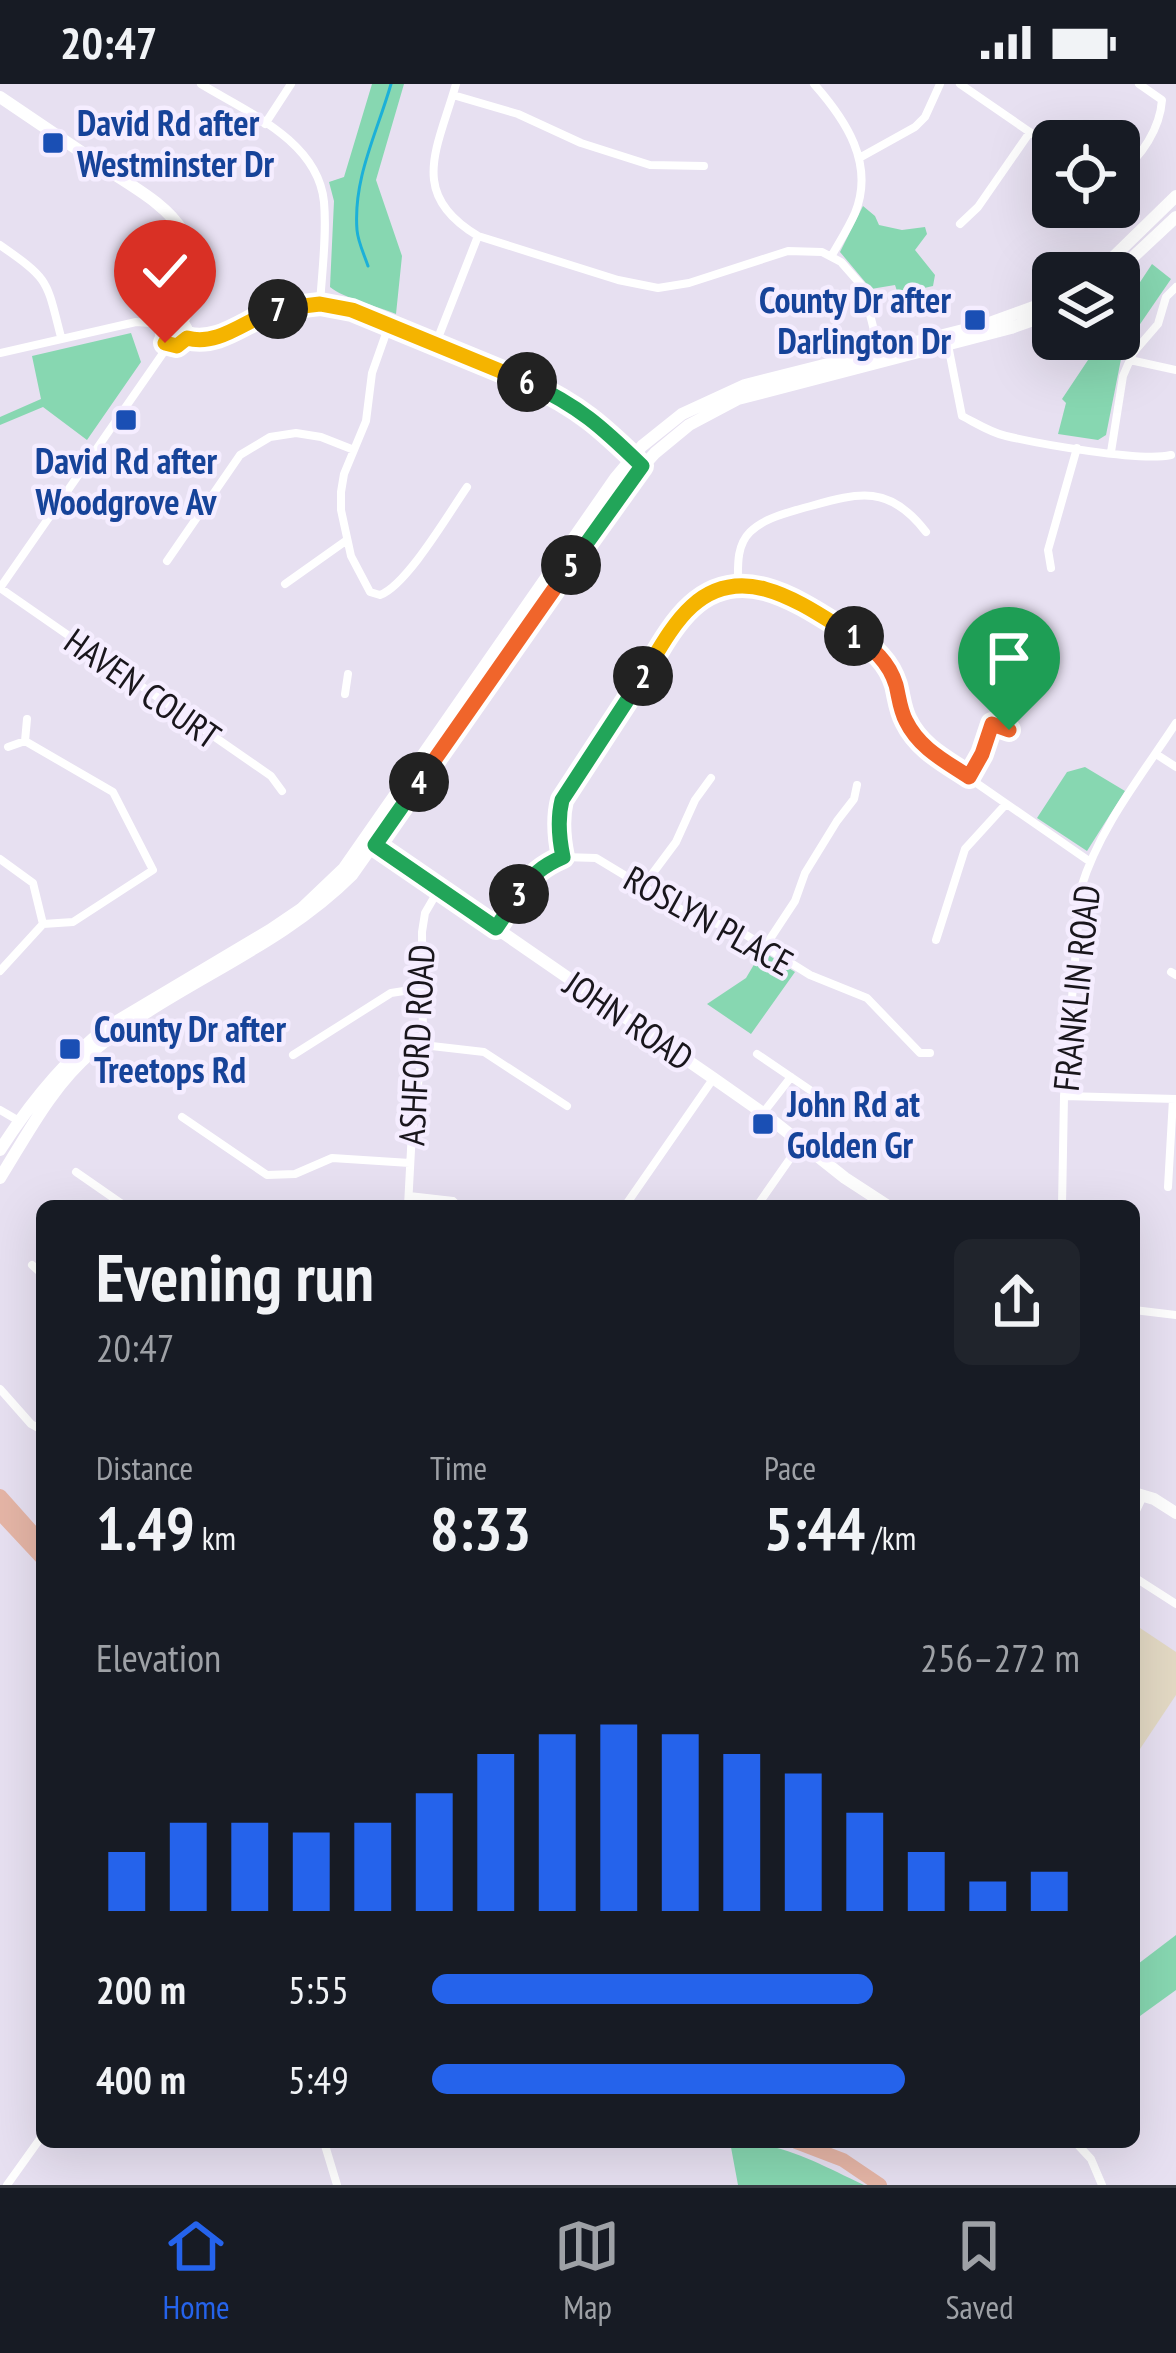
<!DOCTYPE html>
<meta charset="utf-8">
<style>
:root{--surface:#171b24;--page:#20242c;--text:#f1f3f6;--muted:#9ea1a6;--line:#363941;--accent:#2563eb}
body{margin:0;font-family:"PT Sans Narrow",sans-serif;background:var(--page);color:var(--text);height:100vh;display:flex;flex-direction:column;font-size:45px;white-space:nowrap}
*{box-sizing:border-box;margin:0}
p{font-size:39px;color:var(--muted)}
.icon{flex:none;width:66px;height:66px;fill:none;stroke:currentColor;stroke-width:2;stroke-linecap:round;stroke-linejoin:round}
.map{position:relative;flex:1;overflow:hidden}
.panel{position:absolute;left:36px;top:1116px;width:1104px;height:948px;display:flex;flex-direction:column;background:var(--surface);border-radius:18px;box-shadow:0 12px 48px #0002}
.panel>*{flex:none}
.buttons{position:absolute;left:1032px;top:36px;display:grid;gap:24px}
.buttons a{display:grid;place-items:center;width:108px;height:108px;border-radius:18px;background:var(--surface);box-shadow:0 12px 48px #0002;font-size:60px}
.pin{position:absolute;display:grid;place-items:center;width:102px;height:102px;color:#fff;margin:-123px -51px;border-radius:50% 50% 50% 0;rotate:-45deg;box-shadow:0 0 12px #0007}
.pin .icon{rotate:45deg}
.km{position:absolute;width:60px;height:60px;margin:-30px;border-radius:50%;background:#222;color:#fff;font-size:33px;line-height:60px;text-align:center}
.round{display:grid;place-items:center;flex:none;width:126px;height:126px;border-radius:18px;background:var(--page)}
.head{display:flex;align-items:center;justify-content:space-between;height:204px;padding:0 60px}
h1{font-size:66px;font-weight:800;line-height:90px}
.figures{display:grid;grid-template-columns:repeat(3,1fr);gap:18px;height:204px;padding:12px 60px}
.figures div{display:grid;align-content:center}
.figures b{font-size:60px;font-weight:800}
.figures small{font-size:33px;font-weight:400}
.figures p{font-size:33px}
.chart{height:336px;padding:24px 60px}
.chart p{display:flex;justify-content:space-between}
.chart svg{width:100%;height:216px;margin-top:12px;stroke:var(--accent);stroke-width:6}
ul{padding:0 60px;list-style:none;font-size:39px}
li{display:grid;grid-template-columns:192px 144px 1fr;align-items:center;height:90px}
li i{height:30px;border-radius:15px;background:var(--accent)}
.status{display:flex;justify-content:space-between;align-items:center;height:84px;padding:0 60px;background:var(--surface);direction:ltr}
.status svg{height:33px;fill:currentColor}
.menu{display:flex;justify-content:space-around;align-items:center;height:168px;border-top:3px solid var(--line);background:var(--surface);font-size:33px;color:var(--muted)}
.menu a{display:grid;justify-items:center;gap:6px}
.menu .active{color:var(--accent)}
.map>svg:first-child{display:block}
</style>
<div class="status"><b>20:47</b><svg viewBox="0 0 49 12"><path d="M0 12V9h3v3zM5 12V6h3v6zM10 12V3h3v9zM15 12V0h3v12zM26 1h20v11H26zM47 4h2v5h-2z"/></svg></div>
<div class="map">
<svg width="1176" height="2101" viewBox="0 0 1176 2101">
<rect width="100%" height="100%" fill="#e7e0f1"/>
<path fill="#e3d9c4" d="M1134 1540 1176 1568V1611L1134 1674Z"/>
<path fill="#87d7b1" d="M372 0H404L376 96 402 172 396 230C377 222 343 214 330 203L334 117 329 98 344 93Z
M863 122 875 132 879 141 902 146 925 143 927 150 915 166 935 191 933 202 898 210 895 201 871 205 840 168Z
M1152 180 1171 195 1123 265 1106 351 1098 356 1058 350 1066 319 1062 315 1102 255H1119V230Z
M131 249 141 278 87 356 43 323 0 341V333L41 315 32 272Z
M1085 683 1125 707 1087 767 1037 734 1067 688Z
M762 867 795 888 751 950 707 920 746 894Z
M1176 1851V1906L1140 1932 1134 1924V1883Z
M730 2058C783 2058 817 2079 864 2101H738Z"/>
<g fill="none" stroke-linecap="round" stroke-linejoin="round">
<path stroke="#1cb0d8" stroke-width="3" d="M368 182C364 170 358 158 357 146 353 94 377 49 391 0"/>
<path stroke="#fff" stroke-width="8" d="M201 0C247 28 318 57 324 118 327 151 322 187 320 220
M456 0C438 64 407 110 478 152L618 196 658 204 689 199 788 167 822 168 841 178 863 203 879 266
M814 0C846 36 875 80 855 129 849 143 840 157 832 171
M960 0 1053 64
M453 11 518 30 581 59 650 81 704 82
M265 40 291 0
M861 73 915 43 925 33 940 0
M1119 89C1142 73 1160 44 1162 16L1139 0
M960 140 978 123 1030 48
M0 161C50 196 46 195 61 253
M389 241 372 289 366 337 344 390 341 408V426L351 472 370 508 380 511C407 501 449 429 467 403
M436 259 478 152
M948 261 962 332C976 339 991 349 1006 352 1040 360 1140 378 1171 371
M0 269 136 238 164 240
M1130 276 1176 286
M1111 368 1123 292 1133 269 1158 240 1166 213 1176 203
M167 477 240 371 270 353 296 349 321 353 354 366
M1051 484 1048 466 1077 364
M285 500 347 456
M738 501C738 483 736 462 750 448 763 435 783 430 800 425 855 410 887 397 926 448
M0 504 271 692 282 707
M0 504 168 262
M345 610 348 590
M992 640 1008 646
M8 663 25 657 27 635
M1156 670 1176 683
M969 693 982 671 997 626
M563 773C547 708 584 685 616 635 635 605 668 542 693 521 714 503 745 497 771 505 788 510 805 522 819 531 842 545 871 557 886 579 898 598 897 621 907 640 911 647 918 655 923 662L1089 777
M0 775 33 799 43 840 73 838 153 786 113 708 25 657
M644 801 676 758 695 716 711 694
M497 843 532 791 544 781 563 773 596 774 697 835 735 844 810 891 867 914 920 969H930
M936 856 965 765 1006 720
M764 864 795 817 805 789 837 737 854 715 857 701
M0 887 43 840
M1171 888 1176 891
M423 961 484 968 567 1022
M757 970 810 1006
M293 971 391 909 423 904
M1064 1012 1176 1015
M0 1026 19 1037
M763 1029 791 993
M182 1033 267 1091 295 1090 332 1074 410 1079
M76 1088 125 1122
M1168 1103 1173 1015
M409 1112 453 1117 458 1122
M408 1122 412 1047 423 961 422 848 425 829 439 805
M625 1122 713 995
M757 1122 801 1059
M1062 1122 1064 1012 1081 804C1099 744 1142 691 1176 639
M32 1181 42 1190
M1134 1226 1176 1231
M0 1305 31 1340 42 1346
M1134 1431 1143 1412
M1134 1493 1176 1520
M324 2058 337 2101
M1078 2061 1091 2075 1102 2101
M7 2101 42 2052"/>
<path stroke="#fff" stroke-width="12" d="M0 13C34 36 68 59 102 82 129 101 166 119 183 148 200 178 196 209 182 239
M1097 189 1176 112
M1116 189 1176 133
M161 249a13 13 0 1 1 26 0a13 13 0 1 1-26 0Z
M187 254C219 263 245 234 276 226 302 218 327 220 353 226L566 316 606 347 635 375
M370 757 713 994 763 1029 845 1094 888 1122
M0 1066C30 1019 64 977 107 943L270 846 301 825 344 784 616 393 642 362 682 330 745 301 987 240 1053 216
M0 1094C28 1049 52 1002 92 968 173 900 276 867 352 791L629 398 655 369 689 341 738 315 1011 244 1053 229
M1134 1409 1154 1415 1176 1429"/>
<path stroke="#e5b5a6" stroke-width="14" d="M0 1412 42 1459
M0 1429 42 1474
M796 2058 843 2076 880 2101"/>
</g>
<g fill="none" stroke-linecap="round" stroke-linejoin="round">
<g stroke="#fff" stroke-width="24">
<path id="split-1" d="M854 552C873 564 889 578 896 601 899 613 900 626 906 637 919 664 945 677 969 693L982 670 992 640 1009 646"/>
</g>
<g stroke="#fff" stroke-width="24">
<path id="split-2" d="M643 592C657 569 672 540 692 522 745 474 806 523 854 552"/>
</g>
<g stroke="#fff" stroke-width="24">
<path id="split-3" d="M519 810C532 791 542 782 563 773 559 754 557 736 562 716L643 592"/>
</g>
<g stroke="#fff" stroke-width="24">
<path id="split-4" d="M419 698 375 761 496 844 519 810"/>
</g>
<g stroke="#fff" stroke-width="24">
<path id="split-5" d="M419 698 571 481"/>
</g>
<g stroke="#fff" stroke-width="24">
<path id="split-6" d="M527 298C579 322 602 343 642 382L571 481"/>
</g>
<g stroke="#fff" stroke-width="24">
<path id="split-7" d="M278 225 320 220 352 226 527 298"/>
</g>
<g stroke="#fff" stroke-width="24">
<path id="split-8" d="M165 259 177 262 187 254C219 263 247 235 278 225"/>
</g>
<use href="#split-1" stroke="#f0652b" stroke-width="15"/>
<use href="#split-2" stroke="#f5b400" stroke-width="15"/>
<use href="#split-3" stroke="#22a559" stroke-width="15"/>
<use href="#split-4" stroke="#22a559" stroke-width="15"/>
<use href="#split-5" stroke="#f0652b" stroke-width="15"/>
<use href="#split-6" stroke="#22a559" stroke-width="15"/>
<use href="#split-7" stroke="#f5b400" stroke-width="15"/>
<use href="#split-8" stroke="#f5b400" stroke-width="15"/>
</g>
<g fill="#1a4fb4" stroke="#f5edff" stroke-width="4.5">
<rect x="41" y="47" width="24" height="24" rx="6"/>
<rect x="963" y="224" width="24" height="24" rx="6"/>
<rect x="114" y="324" width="24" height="24" rx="6"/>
<rect x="58" y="953" width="24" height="24" rx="6"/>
<rect x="751" y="1028" width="24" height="24" rx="6"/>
</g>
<g text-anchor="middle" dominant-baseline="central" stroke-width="9" stroke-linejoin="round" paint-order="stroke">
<g font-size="36" font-weight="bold" fill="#164399" stroke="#f5edff" text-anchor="start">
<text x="77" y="38">David Rd after<tspan x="77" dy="41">Westminster Dr</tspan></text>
<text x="951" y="215" text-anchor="end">County Dr after<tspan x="951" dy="41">Darlington Dr</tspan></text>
<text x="126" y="376" text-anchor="middle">David Rd after<tspan x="126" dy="41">Woodgrove Av</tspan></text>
<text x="94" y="944">County Dr after<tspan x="94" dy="41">Treetops Rd</tspan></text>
<text x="787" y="1019">John Rd at<tspan x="787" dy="41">Golden Gr</tspan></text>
</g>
<g font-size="36" fill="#19161c" stroke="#f5edff">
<text transform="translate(143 604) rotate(35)">HAVEN COURT</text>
<text transform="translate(709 836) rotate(29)">ROSLYN PLACE</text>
<text transform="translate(1076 904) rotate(-84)">FRANKLIN ROAD</text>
<text transform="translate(629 936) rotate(34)">JOHN ROAD</text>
<text transform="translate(416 961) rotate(-87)">ASHFORD ROAD</text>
</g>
</g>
</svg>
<div class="buttons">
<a><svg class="icon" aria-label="locate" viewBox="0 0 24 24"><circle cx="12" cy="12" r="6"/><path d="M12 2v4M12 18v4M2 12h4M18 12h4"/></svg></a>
<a><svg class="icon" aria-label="layers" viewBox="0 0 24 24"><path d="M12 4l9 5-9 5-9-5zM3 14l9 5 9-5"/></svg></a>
</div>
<div class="pin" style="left:1009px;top:646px;background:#1e9e55"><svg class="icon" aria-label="arrive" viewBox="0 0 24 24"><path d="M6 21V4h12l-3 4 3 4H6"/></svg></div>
<div class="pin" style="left:165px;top:259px;background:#d93025"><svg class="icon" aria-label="check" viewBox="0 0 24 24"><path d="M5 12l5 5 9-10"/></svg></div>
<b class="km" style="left:854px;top:552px">1</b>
<b class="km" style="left:643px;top:592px">2</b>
<b class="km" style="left:519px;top:810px">3</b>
<b class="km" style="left:419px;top:698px">4</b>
<b class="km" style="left:571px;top:481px">5</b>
<b class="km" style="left:527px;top:298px">6</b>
<b class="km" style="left:278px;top:225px">7</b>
<section class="panel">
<div class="head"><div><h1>Evening run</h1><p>20:47</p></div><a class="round"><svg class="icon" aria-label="share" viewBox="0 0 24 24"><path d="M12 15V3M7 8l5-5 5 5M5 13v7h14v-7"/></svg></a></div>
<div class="figures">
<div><p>Distance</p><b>1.49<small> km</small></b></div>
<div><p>Time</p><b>8:33</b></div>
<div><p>Pace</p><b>5:44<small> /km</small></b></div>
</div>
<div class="chart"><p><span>Elevation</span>256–272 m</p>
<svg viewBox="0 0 160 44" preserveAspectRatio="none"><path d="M5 44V32M15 44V26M25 44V26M35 44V28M45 44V26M55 44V20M65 44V12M75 44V8M85 44V6M95 44V8M105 44V12M115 44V16M125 44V24M135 44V32M145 44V38M155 44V36"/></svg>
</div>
<ul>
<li><b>200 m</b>5:55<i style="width:68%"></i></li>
<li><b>400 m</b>5:49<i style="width:73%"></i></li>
</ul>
</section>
</div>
<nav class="menu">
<a class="active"><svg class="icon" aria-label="home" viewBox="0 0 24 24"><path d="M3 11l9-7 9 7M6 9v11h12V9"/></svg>Home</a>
<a><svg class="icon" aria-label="map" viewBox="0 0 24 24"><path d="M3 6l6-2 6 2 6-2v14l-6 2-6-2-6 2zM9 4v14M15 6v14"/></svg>Map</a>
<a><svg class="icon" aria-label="saved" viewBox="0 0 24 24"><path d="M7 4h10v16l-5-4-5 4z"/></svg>Saved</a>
</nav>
